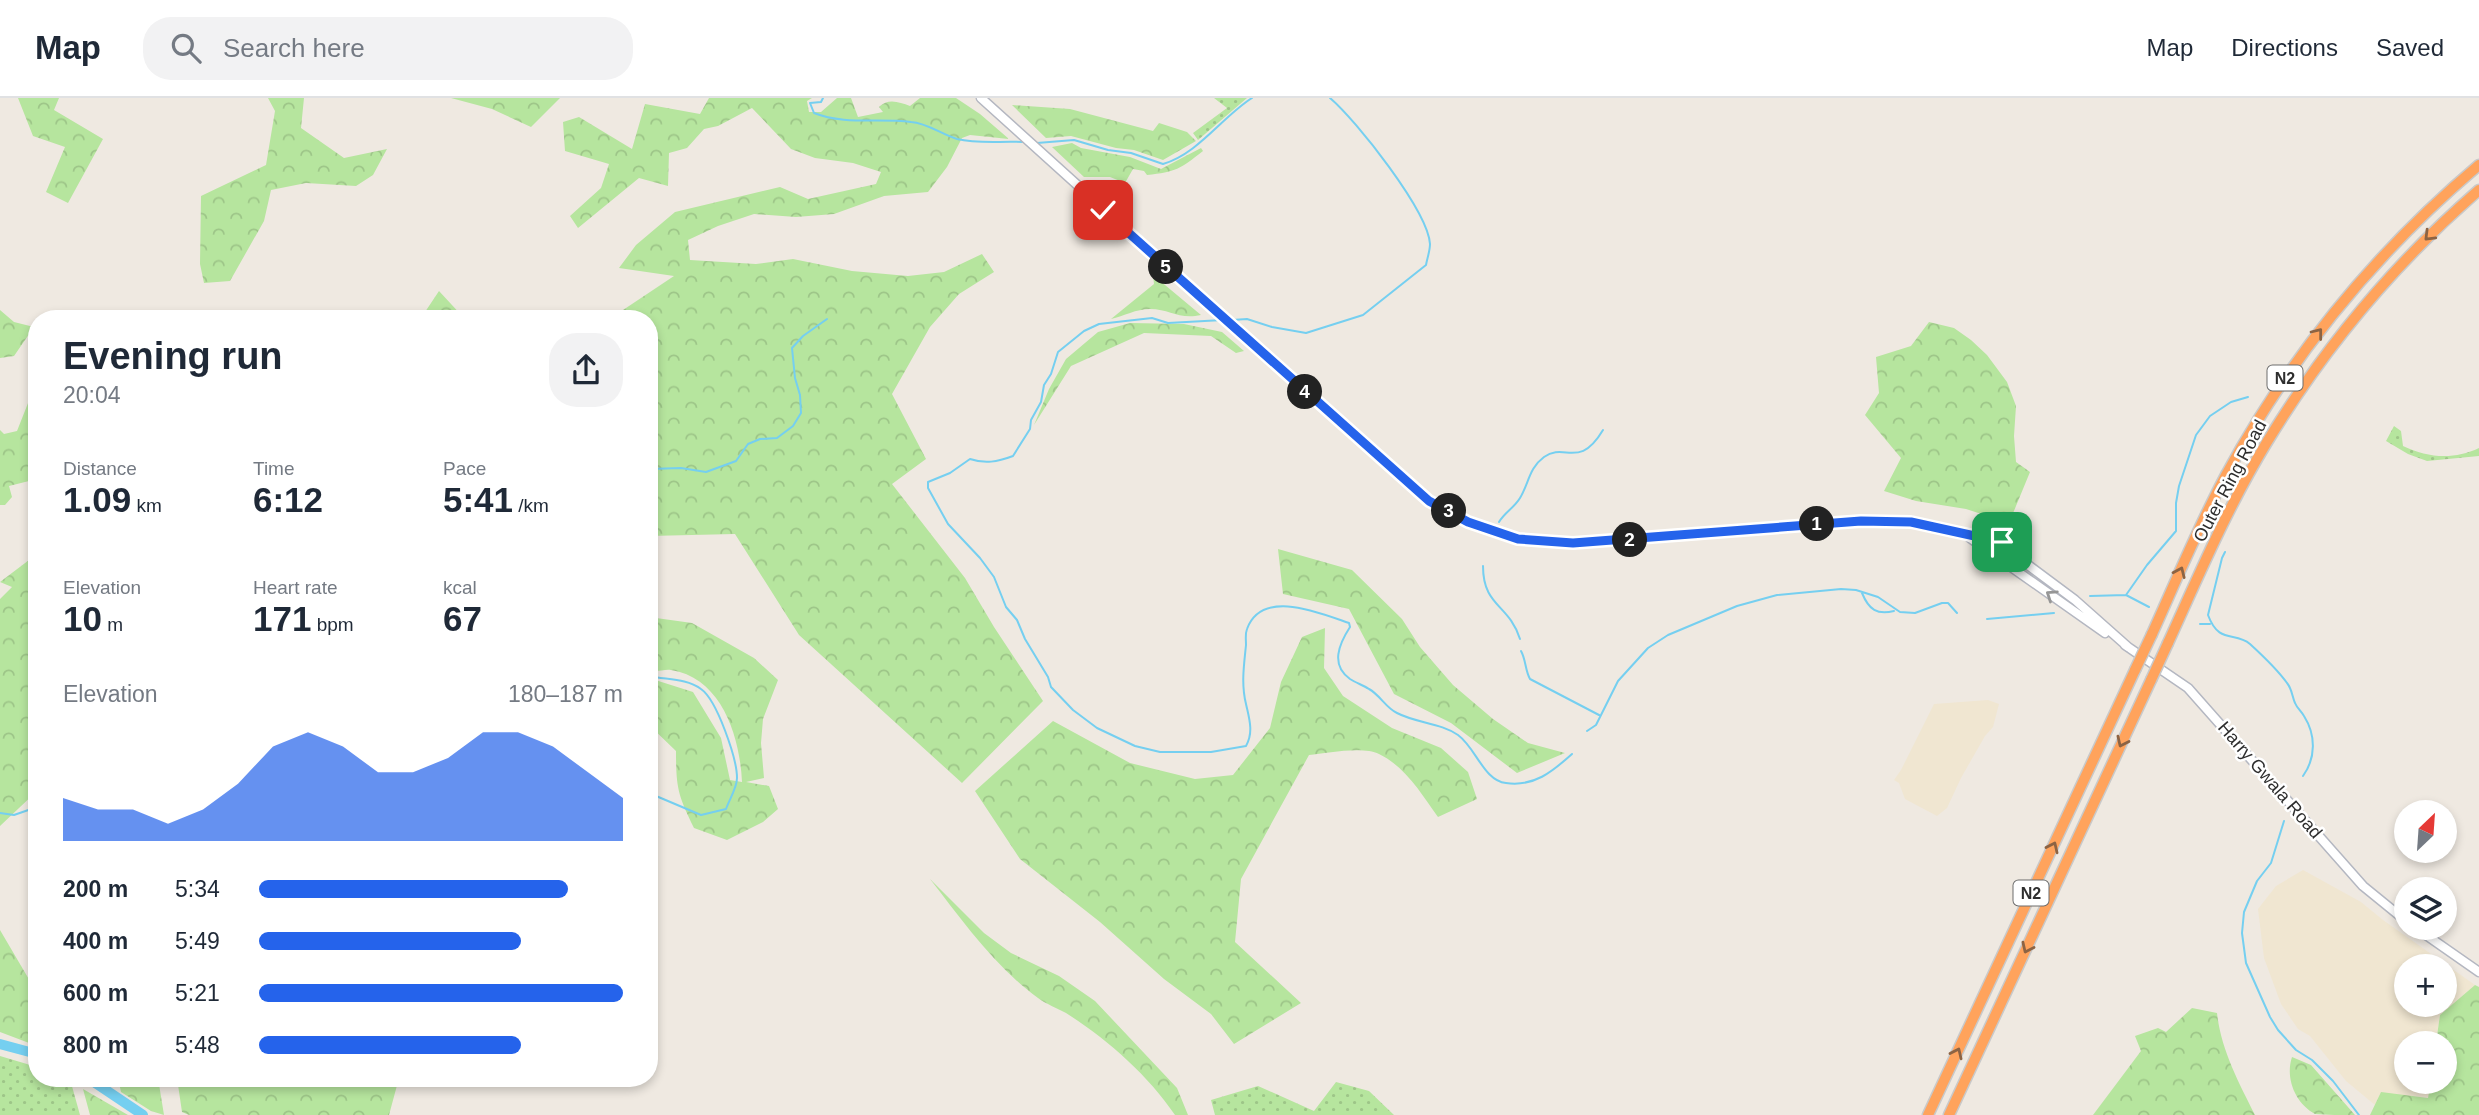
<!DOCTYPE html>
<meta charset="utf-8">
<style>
:root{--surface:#fff;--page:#f2f2f3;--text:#1f2937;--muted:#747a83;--line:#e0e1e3;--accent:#2563eb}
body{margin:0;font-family:Arial,sans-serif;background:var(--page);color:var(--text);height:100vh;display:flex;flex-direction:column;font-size:26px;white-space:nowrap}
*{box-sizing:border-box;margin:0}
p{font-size:23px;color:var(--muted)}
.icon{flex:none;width:38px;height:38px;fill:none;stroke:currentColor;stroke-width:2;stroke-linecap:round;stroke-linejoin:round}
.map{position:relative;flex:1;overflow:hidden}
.side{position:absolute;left:28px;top:212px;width:630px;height:777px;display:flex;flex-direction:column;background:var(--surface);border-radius:28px;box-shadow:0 4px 10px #0003}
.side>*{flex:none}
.needle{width:46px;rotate:25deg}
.fabs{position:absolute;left:2394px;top:702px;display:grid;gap:14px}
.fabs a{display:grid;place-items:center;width:63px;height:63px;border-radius:50%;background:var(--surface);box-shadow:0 4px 10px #0003;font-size:35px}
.pin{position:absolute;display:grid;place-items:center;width:60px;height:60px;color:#fff;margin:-30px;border-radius:14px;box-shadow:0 4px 10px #0006}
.km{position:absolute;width:35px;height:35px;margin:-18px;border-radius:50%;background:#222;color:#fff;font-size:19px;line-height:35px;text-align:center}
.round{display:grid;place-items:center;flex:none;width:74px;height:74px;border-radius:28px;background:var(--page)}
.headline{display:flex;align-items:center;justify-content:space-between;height:119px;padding:0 35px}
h1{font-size:38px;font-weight:600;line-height:52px}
.stats{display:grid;grid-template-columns:repeat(3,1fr);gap:10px;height:119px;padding:7px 35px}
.stats div{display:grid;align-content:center}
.stats b{font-size:35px;font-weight:600}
.stats small{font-size:19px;font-weight:400}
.stats p{font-size:19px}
.chart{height:196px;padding:14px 35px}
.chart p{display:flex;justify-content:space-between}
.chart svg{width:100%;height:126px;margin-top:7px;fill:var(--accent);opacity:.7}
ul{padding:0 35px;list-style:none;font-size:23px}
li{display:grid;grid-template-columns:112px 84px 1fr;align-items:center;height:52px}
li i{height:18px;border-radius:9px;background:var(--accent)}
header{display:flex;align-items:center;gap:42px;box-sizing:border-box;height:98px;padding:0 35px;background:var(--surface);border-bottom:2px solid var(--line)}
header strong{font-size:33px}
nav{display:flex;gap:38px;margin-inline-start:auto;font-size:24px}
.search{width:490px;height:63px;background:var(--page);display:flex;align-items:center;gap:18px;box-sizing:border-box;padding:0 24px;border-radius:28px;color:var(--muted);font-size:26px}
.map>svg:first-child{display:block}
</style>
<header>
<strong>Map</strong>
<div class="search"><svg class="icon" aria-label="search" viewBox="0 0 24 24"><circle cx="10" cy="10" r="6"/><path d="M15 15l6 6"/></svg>Search here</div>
<nav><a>Map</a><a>Directions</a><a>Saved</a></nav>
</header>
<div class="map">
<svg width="2479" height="1017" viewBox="0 0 2479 1017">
<defs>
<pattern id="grass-dots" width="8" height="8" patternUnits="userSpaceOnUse" patternTransform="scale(1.75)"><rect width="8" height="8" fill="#b6e59e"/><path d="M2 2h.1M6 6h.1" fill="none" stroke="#9dc588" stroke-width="1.8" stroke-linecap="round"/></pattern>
<pattern id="forest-crowns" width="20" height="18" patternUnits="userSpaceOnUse" patternTransform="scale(1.75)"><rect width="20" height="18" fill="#b6e59e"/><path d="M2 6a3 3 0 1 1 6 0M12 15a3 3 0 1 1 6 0" fill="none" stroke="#9dc588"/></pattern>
</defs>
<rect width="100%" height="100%" fill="#efe9e1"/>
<path fill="#f0e6d1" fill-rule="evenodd" d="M1988 602 1999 606 1993 629 1985 638 1961 680 1947 710 1937 718 1905 701 1899 685 1894 682 1901 672 1934 606Z
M2303 772 2361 804 2383 822 2475 887 2440 917 2436 945H2406V984H2431L2429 1000 2381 995 2375 1007 2346 983 2310 938 2298 931 2281 906 2264 860 2258 811 2276 788ZM2406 868H2445V906H2406Z"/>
<path fill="url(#grass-dots)" d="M1214 0H1247L1198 42 1193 35 1227 10Z
M2394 328 2401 333 2403 348C2428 360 2454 362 2479 350V358L2427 363 2408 356 2386 343Z
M0 958 37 969V980L70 981 80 1017H0Z
M1336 984 1369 993 1394 1017H1215L1211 1002 1258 988 1314 1013Z"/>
<path fill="url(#forest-crowns)" d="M18 0H59L54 12 103 41 68 105 46 94 65 49 33 38Z
M268 0H304L301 30 344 60 387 51 373 77 356 88 306 85 271 92 264 123 230 183 204 185 200 166 201 98 266 67 275 13Z
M451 0H560L531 29 492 11Z
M709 0H812L807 3 809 14H821L837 0H851L858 19 883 14 879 9C888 0 899 4 910 8L920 0H956L980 16 1009 41 970 37 962 40 947 69 928 94 884 98 834 116 796 119 754 116 718 128 688 142 690 162 756 166 793 161 852 173 908 178 944 174 982 156 994 174 959 196 930 229 892 296 926 361 892 386 965 480 994 529 1043 603 962 685 799 537 735 436 649 438V220H611L674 178 619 170 636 147 675 114 780 89 808 101 876 86 881 74 853 65 815 60 791 51 752 10 718 28 704 31 687 50 669 55 668 88 639 80 578 130 570 118 601 90 609 66 565 53 563 24 579 19 632 51 645 6 700 16Z
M1012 7 1070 11 1153 33 1159 25 1187 34 1196 43 1163 62 1134 52 1116 50 1071 38 1046 40Z
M1072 45 1081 50 1130 59 1161 71 1201 50 1203 53C1180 71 1176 74 1147 77L1144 73 1133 71 1125 85 1110 79H1084L1052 49Z
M1153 177 1201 217C1179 222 1170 211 1150 211 1136 211 1124 218 1111 221L1154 186Z
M439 193 464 220H430L425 214Z
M0 212 14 224 34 229 14 258 0 260Z
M1929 224 1954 230 1971 242 1987 257 2007 284 2016 308 2014 338 2016 364 2030 374 2009 425 1966 411 1916 403 1884 393 1901 360 1865 317 1879 295 1876 259 1911 248Z
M1130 225 1184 226 1222 234 1244 253 1236 255 1211 238 1144 235 1071 268 1034 327 1049 291 1066 261 1098 234Z
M37 291V381L9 388 12 399 5 407H0V332L4 336 17 333 32 295Z
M1278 451 1352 472 1402 521 1420 549 1453 587 1493 621 1528 645 1565 655 1517 675 1451 625 1394 596 1349 511 1283 496Z
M37 456V529L28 538V555L37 553V693L0 728V501L12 489 0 484Z
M649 519 692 525 754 560 778 582 763 621 761 645 764 680 746 684 769 688 778 711 763 724 727 742 694 730C678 697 676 690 676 653L649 627V580L693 594 721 640 730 682 742 684C740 639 722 580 671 572 663 571 657 575 649 572Z
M1325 530 1324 570 1343 598 1392 630 1441 650 1468 674 1477 701 1438 719C1422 697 1406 669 1379 656 1363 648 1327 655 1309 657L1241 781 1235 844 1301 905 1234 946 1211 916 1164 881 1100 824 1020 761 975 693 1053 623 1130 665 1195 681 1233 677 1270 630 1281 584 1302 539Z
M930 781 984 835 1011 855 1059 878 1095 903 1177 990 1188 1017H1175C1147 976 1108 942 1066 915 1057 910 1046 906 1038 900 995 869 962 822 930 781Z
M0 832 37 895V948L0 934Z
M2475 887 2479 889V1017H2370L2381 994 2428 1000 2431 984H2445V945H2436L2440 917Z
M2192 910 2217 915C2221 952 2239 985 2255 1017H2093L2141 953 2135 938 2158 930 2166 934Z
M2292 959 2311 967 2355 1017C2344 1017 2325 1017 2315 1016 2295 1005 2285 980 2292 959Z
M118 980H158L164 1017 151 1013 121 994Z
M177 980H399L389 1017H189L182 1014Z
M83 991 128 1017H90Z"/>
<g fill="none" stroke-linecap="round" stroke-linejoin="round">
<path stroke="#75cff0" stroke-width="2" d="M823 0 821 4 810 5 814 15C844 27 879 20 911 24 927 25 941 36 957 41 978 46 1000 43 1022 44
M1037 45 1074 42 1108 52 1131 55 1163 66C1198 56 1222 19 1252 0
M1223 222 1168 225 1152 220 1099 226 1084 233 1058 254 1051 276 1044 287 1041 304 1031 322 1030 331 1013 358C997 364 985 366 970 361L950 375 928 384V390L948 426 980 460 994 479 1006 509 1017 522 1025 541 1048 579 1051 589 1073 612 1097 630 1135 648 1160 654H1211L1246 648C1254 634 1249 620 1246 606 1241 586 1244 567 1246 547 1246 541 1245 536 1247 531 1262 490 1320 515 1349 525L1350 529C1339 546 1330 567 1350 581 1356 585 1363 587 1369 591 1380 597 1386 610 1397 615 1416 625 1441 625 1458 637 1476 650 1484 683 1506 685 1534 689 1552 674 1572 656
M1232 222 1247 221 1272 229 1306 235 1363 217 1426 167C1427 161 1430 153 1430 146 1428 113 1356 22 1330 0
M649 371 681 370 706 374 736 363 748 346 760 341 777 340 793 328 801 315 800 297 795 280 792 250 803 238 827 221
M1499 424C1505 414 1514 410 1520 400 1529 385 1529 370 1544 359 1565 344 1579 372 1603 332
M2225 454 2222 460 2208 517C2219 547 2235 533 2250 546 2262 557 2277 571 2287 585 2292 591 2292 598 2295 605 2297 610 2301 613 2304 618 2316 637 2316 660 2303 678
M1483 468C1483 509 1509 506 1520 541
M1862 495C1869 512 1877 517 1894 513
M2126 497 2147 467 2176 433V405L2179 388 2196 337 2210 318 2231 304 2248 299
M2090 498 2126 497 2149 509
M1987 521 2054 515
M2200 526H2210
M1521 553C1526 562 1525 572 1530 581L1599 617
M649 578C666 582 686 580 701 591 717 602 737 661 737 680 737 690 729 702 726 711L701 717 649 695
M1587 633 1596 627 1618 583 1648 550 1668 537 1737 508 1777 497 1841 491 1856 492 1878 499 1900 514 1915 515 1942 505H1948L1957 515
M0 715 14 717 37 709
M2284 723 2271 765 2257 783 2244 814 2242 835 2246 865 2270 919 2278 932 2296 952 2312 962 2333 983 2359 1017"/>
<path stroke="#75cff0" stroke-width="10" d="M0 946 37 956
M88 980 143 1017"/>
<g stroke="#b4b7c1" stroke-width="11">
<path id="secondary" d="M981 0 1383 363 1429 403 1468 424 1518 441 1573 445 1861 423H1911L1982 440 2012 455 2075 502 2128 549
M1970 440 2105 535
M1992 442 2014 444
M2125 547 2188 590 2363 788 2406 823
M2416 830 2479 874"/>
</g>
<g stroke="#c9c9c9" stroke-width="13">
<path id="motorway" d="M2152 536C2176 483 2198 429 2226 377 2290 259 2376 154 2479 67
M2168 545C2199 477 2228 408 2267 344 2324 250 2396 164 2479 92
M1928 1017 2135 572
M1949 1017 2151 582"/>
</g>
<use href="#secondary" stroke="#fff" stroke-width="8"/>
<use href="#motorway" stroke="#ffa35c" stroke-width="10"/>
<g stroke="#c9c9c9" stroke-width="13" stroke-linecap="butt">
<path id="motorway-bridge" d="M2135 572 2152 536
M2151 582 2168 545"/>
</g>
<use href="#motorway-bridge" stroke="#ffa35c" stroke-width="10"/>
</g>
<defs><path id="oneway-chevron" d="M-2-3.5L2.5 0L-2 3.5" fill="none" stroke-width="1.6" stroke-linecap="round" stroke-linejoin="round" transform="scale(1.75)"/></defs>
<g stroke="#8c6343">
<use href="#oneway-chevron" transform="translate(2429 138) rotate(135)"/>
<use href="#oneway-chevron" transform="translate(2318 235) rotate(-52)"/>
<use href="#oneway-chevron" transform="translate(2180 474) rotate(-66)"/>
<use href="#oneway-chevron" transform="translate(2122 644) rotate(115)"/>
<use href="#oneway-chevron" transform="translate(2053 749) rotate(-65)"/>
<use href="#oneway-chevron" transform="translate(2027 850) rotate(115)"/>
<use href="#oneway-chevron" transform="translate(1957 955) rotate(-65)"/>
</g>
<use stroke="#969696" href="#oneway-chevron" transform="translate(2051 497) rotate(-146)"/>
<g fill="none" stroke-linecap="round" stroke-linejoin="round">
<g stroke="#fff" stroke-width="14">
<path id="route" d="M1103 112 1429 403 1468 424 1518 441 1573 445 1861 423 1911 424 2002 444"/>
</g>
<use href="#route" stroke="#2563eb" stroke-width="9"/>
</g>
<g text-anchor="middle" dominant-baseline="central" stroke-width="5" stroke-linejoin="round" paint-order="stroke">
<g fill="#fff" stroke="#6d6d6d" stroke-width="2">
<rect x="2267.5" y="267.5" width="35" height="25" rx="5"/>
<rect x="2013.5" y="782.5" width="35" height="25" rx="5"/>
</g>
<g font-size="16" font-weight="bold" fill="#2e2e2e">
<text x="2285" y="280">N2</text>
<text x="2031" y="795">N2</text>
</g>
<g font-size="18" fill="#2e2e2e" stroke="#fff">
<text transform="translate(2230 383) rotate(-62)">Outer Ring Road</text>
<text transform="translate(2270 682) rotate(49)">Harry Gwala Road</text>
</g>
</g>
</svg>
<div class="fabs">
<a><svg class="needle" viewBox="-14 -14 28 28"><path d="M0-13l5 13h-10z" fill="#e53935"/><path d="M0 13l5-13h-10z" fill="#747a83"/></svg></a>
<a><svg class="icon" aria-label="layers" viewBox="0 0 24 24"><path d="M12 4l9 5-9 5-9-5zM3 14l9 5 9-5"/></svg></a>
<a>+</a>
<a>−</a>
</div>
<div class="pin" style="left:2002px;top:444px;background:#1e9e55"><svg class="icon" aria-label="arrive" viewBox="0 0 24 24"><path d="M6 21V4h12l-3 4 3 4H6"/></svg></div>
<div class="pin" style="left:1103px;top:112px;background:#d93025"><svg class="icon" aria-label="check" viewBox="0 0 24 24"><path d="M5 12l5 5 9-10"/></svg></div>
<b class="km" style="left:1817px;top:426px">1</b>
<b class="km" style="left:1630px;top:442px">2</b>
<b class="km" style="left:1449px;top:413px">3</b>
<b class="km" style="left:1305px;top:294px">4</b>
<b class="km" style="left:1166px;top:169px">5</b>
<section class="side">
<div class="headline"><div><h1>Evening run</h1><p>20:04</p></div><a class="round"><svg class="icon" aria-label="share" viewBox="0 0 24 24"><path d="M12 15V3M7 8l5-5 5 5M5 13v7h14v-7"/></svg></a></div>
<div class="stats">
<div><p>Distance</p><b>1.09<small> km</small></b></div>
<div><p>Time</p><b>6:12</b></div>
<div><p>Pace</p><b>5:41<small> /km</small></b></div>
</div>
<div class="stats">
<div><p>Elevation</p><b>10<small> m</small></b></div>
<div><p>Heart rate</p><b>171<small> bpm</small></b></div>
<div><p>kcal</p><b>67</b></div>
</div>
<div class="chart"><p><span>Elevation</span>180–187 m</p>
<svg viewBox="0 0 160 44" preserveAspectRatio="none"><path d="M0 44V29L10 33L20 33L30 38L40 33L50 24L60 11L70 6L80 11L90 20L100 20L110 15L120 6L130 6L140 11L150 20L160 29V44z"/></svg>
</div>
<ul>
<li><b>200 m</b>5:34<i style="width:85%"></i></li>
<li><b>400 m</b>5:49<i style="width:72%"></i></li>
<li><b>600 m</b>5:21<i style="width:100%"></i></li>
<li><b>800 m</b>5:48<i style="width:72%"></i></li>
</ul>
</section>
</div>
